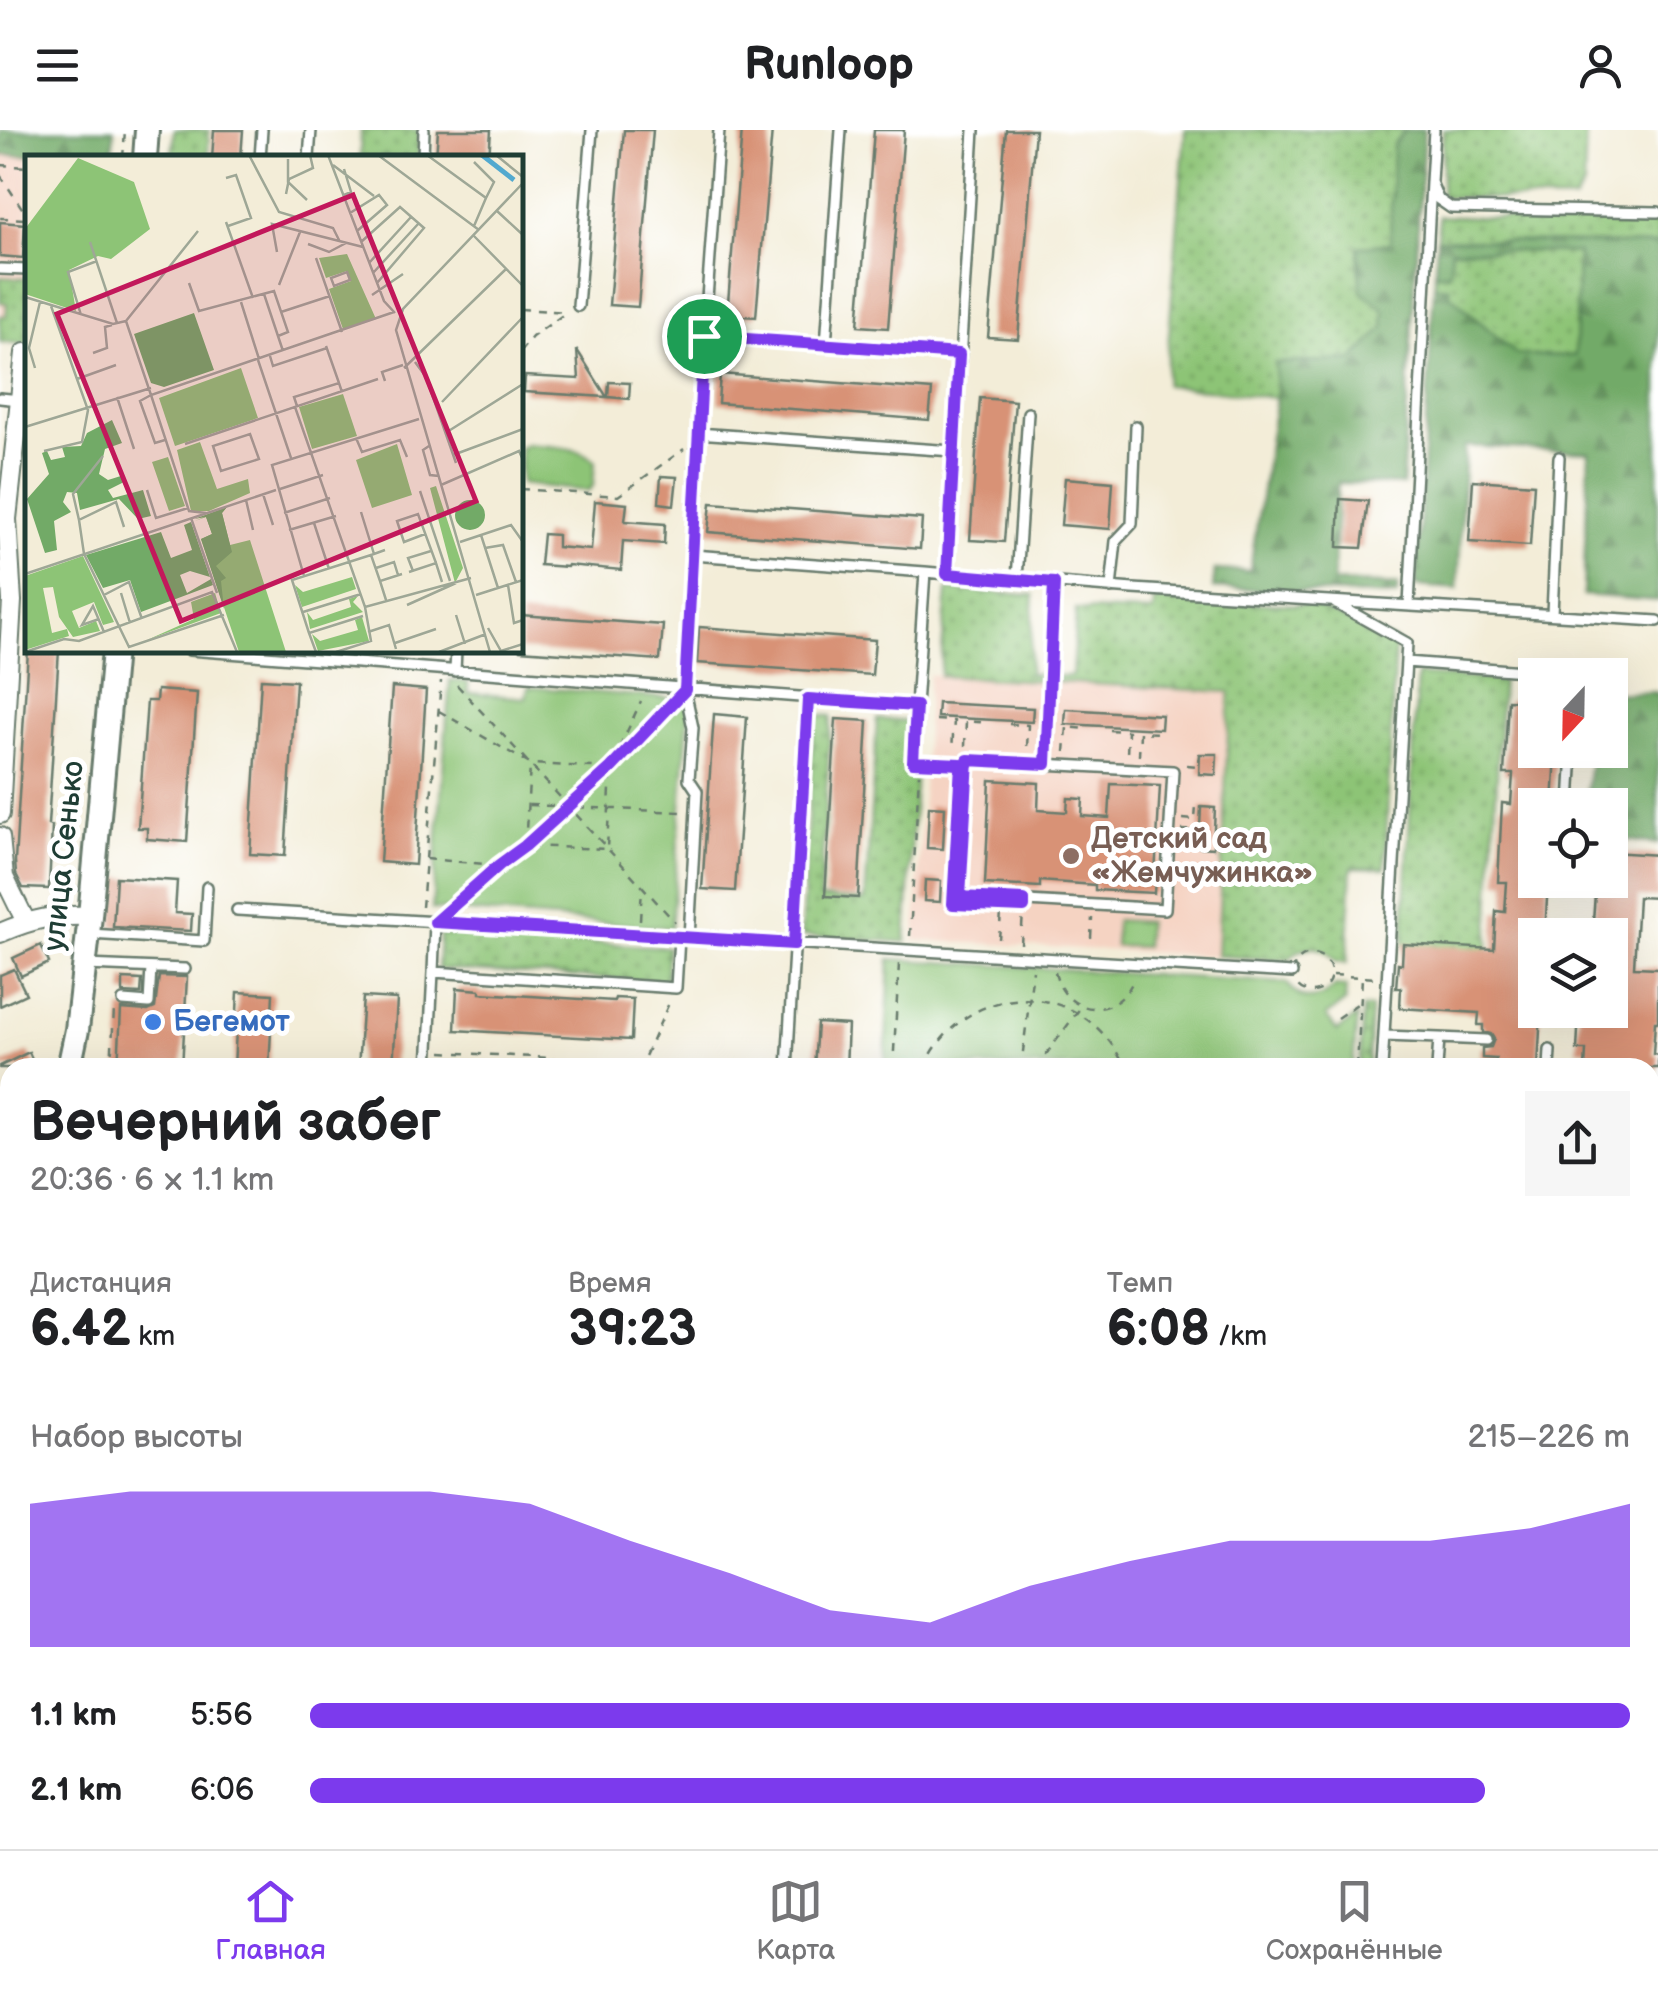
<!DOCTYPE html>
<html lang="ru">
<meta charset="utf-8">
<style>
:root{--surface:#fff;--page:#f6f6f6;--text:#202124;--muted:#757577;--line:#e0e0e0;--accent:#7c3aed}
body{margin:0;font-family:"Balsamiq Sans",sans-serif;background:var(--page);color:var(--text);height:100vh;display:flex;flex-direction:column;font-size:38px;white-space:nowrap}
*{box-sizing:border-box;margin:0}
p{font-size:32px;color:var(--muted)}
.icon{flex:none;width:55px;height:55px;fill:none;stroke:currentColor;stroke-width:2;stroke-linecap:round;stroke-linejoin:round}
.map{position:relative;flex:1;overflow:hidden}
.sheet{position:absolute;left:0px;top:928px;width:1660px;height:792px;display:flex;flex-direction:column;background:var(--surface);border-radius:30px 30px 0 0;box-shadow:0 10px 40px #0002}
.sheet>*{flex:none}
.needle{width:65px;rotate:202deg}
.fabs{position:absolute;left:1518px;top:528px;display:grid;gap:20px}
.fabs a{display:grid;place-items:center;width:110px;height:110px;border-radius:0px;background:var(--surface);box-shadow:0 10px 40px #0002;font-size:50px}
.pin{position:absolute;display:grid;place-items:center;width:85px;height:85px;color:#fff;margin:-42px;border:5px solid #fff;border-radius:50%;box-shadow:0 2px 10px #0007}
.round{display:grid;place-items:center;flex:none;width:105px;height:105px;border-radius:0px;background:var(--page)}
.overview{display:flex;align-items:center;justify-content:space-between;height:170px;padding:0 30px}
h1{font-size:55px;font-weight:800;line-height:75px}
.figures{display:grid;grid-template-columns:repeat(3,1fr);gap:15px;height:170px;padding:10px 30px}
.figures div{display:grid;align-content:center}
.figures b{font-size:50px;font-weight:800}
.figures small{font-size:28px;font-weight:400}
.figures p{font-size:28px}
.chart{height:280px;padding:20px 30px}
.chart p{display:flex;justify-content:space-between}
.chart svg{width:100%;height:180px;margin-top:10px;fill:var(--accent);opacity:.7}
ul{padding:0 30px;list-style:none;font-size:32px}
li{display:grid;grid-template-columns:160px 120px 1fr;align-items:center;height:75px}
li i{height:25px;border-radius:12px;background:var(--accent)}
header{display:flex;justify-content:space-between;align-items:center;height:130px;padding:0 30px;background:var(--surface);font-size:45px;font-weight:800}
.dock{display:flex;justify-content:space-around;align-items:center;height:140px;border-top:2px solid var(--line);background:var(--surface);font-size:28px;color:var(--muted)}
.dock a{display:grid;justify-items:center;gap:5px}
.dock .on{color:var(--accent)}
.map>svg:first-child{display:block}
</style>
<header><svg class="icon" aria-label="menu" viewBox="0 0 24 24"><path d="M4 6h16M4 12h16M4 18h16"/></svg>Runloop<svg class="icon" aria-label="person" viewBox="0 0 24 24"><circle cx="12" cy="8" r="4"/><path d="M4 21q1-7 8-7t8 7"/></svg></header>
<div class="map">
<svg width="1658" height="1719" viewBox="0 0 1658 1719">
<defs>
<pattern id="industrial-grid" width="8" height="8" patternUnits="userSpaceOnUse" patternTransform="scale(2.5)"><rect width="8" height="8" fill="#d1c0bd"/><path d="M0 4h8M4 0v8" fill="none" stroke="#a99d9a"/></pattern>
<pattern id="grass-dots" width="8" height="8" patternUnits="userSpaceOnUse" patternTransform="scale(2.5)"><rect width="8" height="8" fill="#8dc476"/><path d="M2 2h.1M6 6h.1" fill="none" stroke="#73a062" stroke-width="1.8" stroke-linecap="round"/></pattern>
<pattern id="forest-firs" width="22" height="20" patternUnits="userSpaceOnUse" patternTransform="scale(2.5)"><rect width="22" height="20" fill="#72aa67"/><path d="M5 1l3.5 6h-7zM16 11l3.5 6h-7z" fill="#5d8c56"/></pattern>
</defs>
<rect width="100%" height="100%" fill="#fff"/>
<filter id="ink" filterUnits="userSpaceOnUse"><feTurbulence type="fractalNoise" baseFrequency=".01" numOctaves="2"/><feDisplacementMap in="SourceGraphic" scale="20" xChannelSelector="R" yChannelSelector="G"/><feConvolveMatrix kernelMatrix="1 2 1 2 8 2 1 2 1" color-interpolation-filters="sRGB"/></filter>
<filter id="wash" filterUnits="userSpaceOnUse"><feTurbulence type="fractalNoise" baseFrequency=".0048" numOctaves="4" result="noise"/><feDisplacementMap in="SourceGraphic" scale="40" xChannelSelector="R" yChannelSelector="G"/><feGaussianBlur stdDeviation="2.25" result="paint"/><feColorMatrix in="noise" values="0 0 0 0 0 0 0 0 0 0 0 0 0 0 0 0 0 1.4 0 .05"/><feComposite in="paint" operator="in"/></filter>
<g filter="url(#wash)">
<rect width="100%" height="100%" fill="#f3edd8"/>
<path fill="#f5d3c2" d="M0 0H114L112 27 28 28 27 214 0 212Z
M929 545 1230 562 1217 826 915 810Z"/>
<path fill="url(#industrial-grid)" d="M10 1153V1710H36V1719H0V1156Z
M245 1710H491L490 1719H260Z"/>
<path fill="url(#grass-dots)" stroke="#568055" stroke-width="2.5" d="M174 0H209L208 27H172Z
M361 0H419L418 27H360Z
M1185 0H1424L1402 355 1338 353 1333 452 1398 455 1396 466 1213 458 1215 440 1250 441 1276 268 1165 255Z
M1443 0H1586L1584 56 1574 71 1441 67Z
M1439 86 1658 92V115L1437 109Z
M1450 119 1578 123 1575 226 1517 225 1449 164V157L1434 156 1435 143H1450Z
M0 147 27 149V214L0 212V186H6L7 173 0 172Z
M947 460 1034 465 1029 544 1043 545V551L940 546Z
M1154 470 1311 475 1395 511 1385 738 1352 737 1347 833 1336 832C1323 814 1303 812 1289 830L1217 826 1230 562 1057 552V546H1072L1076 480 1153 482Z
M1417 545 1502 550 1488 821 1403 816Z
M814 585 831 586 820 768 865 771 877 589 910 591 908 636 916 637 906 812 801 806Z
M440 804 668 817 666 852 438 839Z
M1363 878H1371L1368 937H1359Z
M1473 1710H1528L1527 1719H1473Z"/>
<path fill="url(#forest-firs)" stroke="#48744e" stroke-width="2.5" d="M0 0H114L112 27 0 25Z
M1405 0H1424L1402 355 1338 352 1333 452 1398 455 1397 464 1394 466 1213 458 1215 440 1250 441 1276 268 1275 233 1353 230 1384 198V179L1361 161 1358 117 1390 113 1393 15Z
M1437 109 1658 115V471L1583 465 1589 322 1465 316 1458 459 1416 456 1434 156 1449 157V164L1517 225 1575 226 1578 123 1451 119 1450 143H1435Z
M1656 562 1658 564V714L1610 708V675H1585L1591 620H1610V564Z
M1650 975 1658 976V1092L1650 1094Z"/>
<path fill="#8dc476" stroke="#568055" stroke-width="2.5" d="M526 314C549 317 578 315 595 331L593 356 588 361 521 354 520 318Z
M450 550 468 552V563L526 568 528 557 690 570 671 798 432 779Z
M1116 790 1147 792 1145 817 1115 816Z
M890 829 1287 853C1300 873 1319 874 1335 856L1346 857 1345 872 1326 886 1337 901 1357 886 1353 937H885Z"/>
<g id="blocks">
<path fill="#d89276" d="M214 0H243L241 28H212Z
M438 0H491L489 28H436Z
M624 0H653L638 177 609 175Z
M742 0H772L756 187 727 185Z
M874 0H904L888 198 858 196Z
M1006 0H1035L1018 209 988 207Z
M0 92 25 94 23 128 0 126Z
M577 220 607 267 524 262 525 246 579 249Z
M720 244 932 260 929 290 718 273Z
M609 252 630 253 629 269 608 267Z
M980 268 1015 271 1004 412 970 410Z
M661 346 677 347 674 375 659 373Z
M1065 348 1113 352 1110 399 1061 395Z
M1473 350 1534 354 1530 416 1469 412Z
M1340 369 1368 371 1362 418 1338 417Z
M595 371 627 374 625 391 665 394 664 414 623 411 621 440 568 435 567 437 540 435 543 404 557 405V417L591 420Z
M711 373 922 389 920 419 708 402Z
M520 485 663 495 660 530 520 520Z
M699 497 875 510 872 545 697 533Z
M28 520H59L48 695 52 696 49 759 23 758 16 744 15 731Z
M261 549 296 551 285 726 250 724Z
M392 557 426 560 415 735 380 732Z
M157 560 197 563 187 712 147 709V698H138L147 571H156Z
M1508 570 1526 571 1525 581 1535 582V620L1556 622 1553 675H1535V750H1548L1545 805H1535V880H1541L1538 938H1496V929L1482 928V918L1491 917 1494 909 1491 904 1483 902V895H1478L1479 883 1400 878 1401 858H1396L1398 833 1402 834 1403 814 1494 819 1496 781 1505 782 1507 752H1498L1502 673 1511 674 1513 644H1504Z
M938 573 1033 578 1032 592 937 587Z
M1066 579 1162 585 1161 599 1065 594Z
M714 584 747 587 735 761 702 759Z
M836 589 868 591 858 768 825 766Z
M1200 624H1217L1216 645 1199 644Z
M990 650 1039 653 1038 680 1067 682 1068 668 1083 669 1082 686 1109 688 1111 654 1160 656 1154 763 1095 760V755L1040 751V757L985 754Z
M929 676 945 677 943 719 927 718Z
M1201 677 1215 678 1213 718 1199 717Z
M1610 722 1658 725V768L1638 767 1634 837 1658 838V892H1655L1653 924 1658 925V938H1585L1586 920H1577L1579 880H1610V805H1592L1596 750H1610Z
M116 747 177 751 175 783 192 784 191 801 113 797Z
M925 750 941 751 940 772 924 771Z
M41 815 49 833 21 846 13 828Z
M14 839 26 864 0 876V845Z
M159 846 187 847 182 938H118L121 879 148 881 155 878Z
M123 849 142 850 141 864 123 863Z
M457 858 480 860V863L614 871 615 868 633 869 631 910 455 900Z
M238 862 273 864 269 938H234Z
M363 867 397 869 393 938H358Z
M817 893 848 895 846 938H814Z
M29 922 36 938H0V936Z"/>
</g>
</g>
<g filter="url(#ink)">
<use href="#blocks" fill-opacity="0" stroke="#697b6d" stroke-width="2.5"/>
<g fill="none" stroke-linecap="round" stroke-linejoin="round">
<g stroke="#697b6d" stroke-width="14">
<path id="lane" d="M1434 0 1431 52 1438 69 1451 78 1658 82
M260 28 262 0
M309 28 311 0
M423 28 424 0
M0 139 28 140
M578 176 592 0
M704 206 959 224
M826 215 841 0
M0 268 20 270
M697 303 953 321
M692 425 925 442
M947 444 1133 459 1658 491
M1017 449 1028 283
M1111 458 1116 411 1132 394 1136 296
M1335 473 1407 513 1382 938
M1409 475 1431 52
M1552 484 1559 327
M189 520 916 576 925 442 947 444 974 0
M1406 532 1577 545
M455 541 456 520
M1050 541 1054 453
M916 576 913 632 968 635
M968 630 1173 641 1165 779 960 767Z
M1570 675 1573 620
M237 780 1292 843
M435 792 433 842 676 858 679 807
M90 804 204 811 207 757
M689 808 697 661 689 649 693 598 685 560 697 309 719 0
M86 835 185 839
M123 871 149 873 151 838
M1384 906 1439 908 1437 938
M1439 908 1486 910
M428 938 433 842
M787 938 809 569
M1549 938 1550 920
M0 1206 10 1202
M1650 1212 1658 1213
M0 1274 10 1269
M0 1329 10 1324
M1650 1368H1658
M0 1387 10 1382
M0 1442 10 1437
M0 1495 10 1491
M0 1556 10 1552
M0 1648 10 1646
M304 1710 317 1719
M410 1710 421 1719
M1593 1710 1604 1719
M464 1719 467 1710
M668 1719V1710
M1076 1719 1093 1710
M1375 1719 1376 1710
M1539 1719 1540 1710"/>
</g>
<g stroke="#697b6d" stroke-width="22">
<path id="street" d="M0 684 12 471 7 389 25 223
M0 707 4 747 26 792
M0 803C35 788 52 785 90 786
M44 1719V1710"/>
</g>
<g stroke="#697b6d" stroke-width="28">
<path id="secondary" d="M145 28 147 0
M69 938 77 900 90 786 114 520
M0 1052 10 1042"/>
</g>
<path stroke="#697b6d" stroke-width="2.5" stroke-dasharray="8 8" stroke-linecap="butt" d="M123 28 125 0
M0 35 28 37
M0 45 28 87
M0 88 26 89
M520 179 567 182
M520 222 532 207 564 184
M520 359 618 366 684 319
M457 555 675 792
M439 581 530 634 611 638 607 719 525 716 530 636
M936 590 954 591 952 620
M1009 594 1028 595 1027 619
M1109 600 1128 601 1127 625
M965 616 966 591 988 593
M1047 619 1050 552
M1065 622 1067 597 1087 599
M1139 626 1140 602 1160 603
M613 632 641 571
M1187 635 1198 636 1199 623
M529 675 681 682
M1183 689 1195 690 1196 675
M1182 700 1195 701 1194 714
M426 729 497 735
M422 777 441 551
M451 778 499 735 525 716 611 638 672 573
M640 790 642 758
M910 806 919 644
M1091 808 1092 788
M999 809 1001 783
M1021 814 1023 782
M1293 843a19 19 0 1 1 38 0a19 19 0 1 1-38 0Z
M1055 842C1064 886 1118 892 1134 848
M1333 845 1375 848
M1337 888 1360 872
M442 922 642 933 669 873
M111 938 114 879
M893 938 899 834
M924 938C965 847 1085 846 1125 938
M1021 938 1033 840
M1036 938 1081 877
M1357 938 1362 847
M1400 1719 1401 1710"/>
<use href="#lane" stroke="#fff" stroke-width="9"/>
<use href="#street" stroke="#fff" stroke-width="18"/>
<use href="#secondary" stroke="#fff" stroke-width="22"/>
</g>
</g>
<g fill="none" stroke-linecap="round" stroke-linejoin="round" filter="url(#ink)">
<g stroke="#fff" stroke-width="20">
<path id="route" d="M704 206 959 224 947 444 1054 453 1046 634 968 630 960 767 1024 770V777L953 774 961 634 913 632 916 576 808 569 794 814 435 792 499 735 525 716 611 638 685 560Z"/>
</g>
<use href="#route" stroke="#7c3aed" stroke-width="12"/>
</g>
<circle fill="#8d6e63" stroke="#fff" stroke-width="4" cx="1071" cy="726" r="10"/>
<circle fill="#3f7fe0" stroke="#fff" stroke-width="4" cx="153" cy="892" r="10"/>
<g text-anchor="middle" dominant-baseline="central" stroke-width="10" stroke-linejoin="round" paint-order="stroke">
<g font-size="30" font-weight="bold" fill="#785e54" stroke="#fff" text-anchor="start">
<text x="1091" y="709">Детский сад<tspan x="1091" dy="34">«Жемчужинка»</tspan></text>
</g>
<g font-size="30" fill="#1f3d34" stroke="#fff">
<text transform="translate(64 726) rotate(-84)">улица Сенько</text>
</g>
<g font-size="30" font-weight="bold" fill="#366cbe" stroke="#fff" text-anchor="start">
<text x="173" y="892">Бегемот</text>
</g>
</g>
<g transform="translate(25 25)">
<rect width="498" height="498" fill="#f3edd8"/>
<path d="M322 99 351 164 318 174 304 134 326 126 322 116 301 123 294 103ZM175 287 192 334 223 324 225 338 184 356H166L152 295ZM143 302 160 351 144 356 127 307ZM411 331 438 413 430 428 405 333ZM202 352 197 358 205 390 225 385 261 497H214L176 384 187 379 181 362 170 366ZM58 401 89 467 78 470 69 447 47 456 54 473 71 466 75 476 48 482 34 462 28 432 18 433 27 478 42 474 44 481 0 495V421ZM327 422 331 434 277 452 270 430 278 437ZM190 438 196 458 122 485 169 464 166 447ZM333 441 328 447 338 457 285 474 282 457 288 465 326 452 324 444ZM337 462 344 486 293 496 287 479 295 486 333 475 330 465Z" fill="#8dc476"/>
<path d="M169 158 189 215 139 232 126 228 109 179ZM87 265 97 288 80 294 74 319 83 325 99 320V327L83 335 88 343 118 335 126 361 113 364 94 344 55 355 52 338 42 337 38 347 46 357 29 366 32 395 20 398 2 344 24 319 17 298 22 296 26 305 40 302 37 292 56 291 62 278ZM430 360a15 15 0 1 1 30 0a15 15 0 1 1-30 0ZM202 352 197 358 207 397 191 411 201 423 196 426 199 454 176 384 187 379 181 362 169 364ZM166 367 185 422 165 416 155 420 162 438 186 424 188 430 116 457 105 425 78 433 61 400 136 377 146 403 167 395 159 370Z" fill="#72aa67"/>
<path d="M53 3 109 27 125 74 86 104 73 101 44 115 51 156 0 139V74ZM216 213 233 263 150 291 134 243ZM318 239 332 281 287 294 274 252ZM372 289 387 340 347 353 331 305Z" fill="#8dc476"/>
<path fill="none" stroke="#52a9cf" stroke-width="5" d="M457 0 489 25"/>
<path fill="none" stroke="#9ea796" stroke-width="2.5" d="M224 0 254 57 308 73 315 87M303 0 359 146 370 158M353 0 454 75M402 0 461 43 449 71M471 0 498 22M263 4V27L282 45M449 7 469 27 461 43M308 10 349 41M201 23 211 20 226 63 203 71M261 39 264 24 288 13 285 0M319 40 326 37 319 14M472 56 498 80M325 58 354 40 362 50 332 76M201 67 228 143M449 81 498 131M65 87 92 168M336 87 375 52 399 73 352 128M283 89 304 97 321 88M252 97 247 69 338 92M291 103 317 177M344 108 386 62M322 117 325 125 309 131 306 123ZM348 118 394 68M164 128 174 156 249 136 263 177 253 181M254 130 275 77M239 139 258 196M347 140 378 119M0 142 88 169 101 166 126 240 115 246 130 288 140 285M216 147 234 204M256 157 305 141M56 160 43 117 72 106M101 166 173 76M301 191 314 228M68 198 82 193 80 172 87 170M245 201 248 211 302 193M233 205 266 303M390 207 401 222 431 308M10 213 4 193 15 147M379 213 481 114M52 224 91 210M360 226 357 217 378 210M92 242 109 294M417 247 498 162M272 251 269 242 314 228 317 237M270 252 340 452 446 423M0 272 126 233M422 277 498 229M225 279 234 304 196 316 188 291ZM331 283 337 297 375 285 382 302M160 289 353 224M404 291 398 295 405 320 414 321M19 296 57 287 63 255 26 151M428 300 498 274M416 330 494 296 498 305M255 334 298 320M122 335 131 363 163 353M395 336 425 426M238 339 248 370M221 345 228 375M336 357 349 399M181 358 164 356 126 240 369 157M259 358 305 343M166 363 192 438M54 365 48 339 78 301M289 368 304 414M99 372 91 347 54 365 59 399 104 492 199 460M264 375 311 361M400 379 379 387 372 366 393 359 411 408M456 380 473 433M435 387 486 370 498 387M460 393 478 390 491 427M351 413 369 407 373 420M388 416 383 403 406 396M384 417 411 408 417 427M0 419 251 335M279 421 247 310 394 264M355 426 346 400 360 395M483 430 489 468 498 465M96 438 105 468M79 440 104 427 117 464M451 440 498 425M361 445 355 426 377 419M382 450 431 428M278 457 336 439M431 460 440 489M74 464 57 470 68 451 79 477M463 473 476 496 498 489M343 477 364 470 371 494M284 478 267 425 346 400M370 488 411 474M0 497 39 484 54 486 187 437 212 497M291 497 284 478 338 461M311 497 346 486 340 452M414 497 461 479M465 497 371 175 378 154 498 28"/>
<path fill="#c2185b" fill-opacity="0.15" stroke="#c2185b" stroke-width="5" d="M328 40 451 346 156 466 32 159Z"/>
<rect width="498" height="498" fill="none" stroke="#1f3d34" stroke-width="5"/>
</g>
</svg>
<div class="fabs">
<a><svg class="needle" viewBox="-14 -14 28 28"><path d="M0-13l5 13h-10z" fill="#e53935"/><path d="M0 13l5-13h-10z" fill="#757577"/></svg></a>
<a><svg class="icon" aria-label="locate" viewBox="0 0 24 24"><circle cx="12" cy="12" r="6"/><path d="M12 2v4M12 18v4M2 12h4M18 12h4"/></svg></a>
<a><svg class="icon" aria-label="layers" viewBox="0 0 24 24"><path d="M12 4l9 5-9 5-9-5zM3 14l9 5 9-5"/></svg></a>
</div>
<div class="pin" style="left:704px;top:206px;background:#1e9e55"><svg class="icon" aria-label="arrive" viewBox="0 0 24 24"><path d="M6 21V4h12l-3 4 3 4H6"/></svg></div>
<section class="sheet">
<div class="overview"><div><h1>Вечерний забег</h1><p>20:36 · 6 × 1.1 km</p></div><a class="round"><svg class="icon" aria-label="share" viewBox="0 0 24 24"><path d="M12 15V3M7 8l5-5 5 5M5 13v7h14v-7"/></svg></a></div>
<div class="figures">
<div><p>Дистанция</p><b>6.42<small> km</small></b></div>
<div><p>Время</p><b>39:23</b></div>
<div><p>Темп</p><b>6:08<small> /km</small></b></div>
</div>
<div class="chart"><p><span>Набор высоты</span>215–226 m</p>
<svg viewBox="0 0 160 44" preserveAspectRatio="none"><path d="M0 44V9L10 6L20 6L30 6L40 6L50 9L60 18L70 26L80 35L90 38L100 29L110 23L120 18L130 18L140 18L150 15L160 9V44z"/></svg>
</div>
<ul>
<li><b>1.1 km</b>5:56<i style="width:100%"></i></li>
<li><b>2.1 km</b>6:06<i style="width:89%"></i></li>
</ul>
</section>
</div>
<nav class="dock">
<a class="on"><svg class="icon" aria-label="home" viewBox="0 0 24 24"><path d="M3 11l9-7 9 7M6 9v11h12V9"/></svg>Главная</a>
<a><svg class="icon" aria-label="map" viewBox="0 0 24 24"><path d="M3 6l6-2 6 2 6-2v14l-6 2-6-2-6 2zM9 4v14M15 6v14"/></svg>Карта</a>
<a><svg class="icon" aria-label="saved" viewBox="0 0 24 24"><path d="M7 4h10v16l-5-4-5 4z"/></svg>Сохранённые</a>
</nav>
